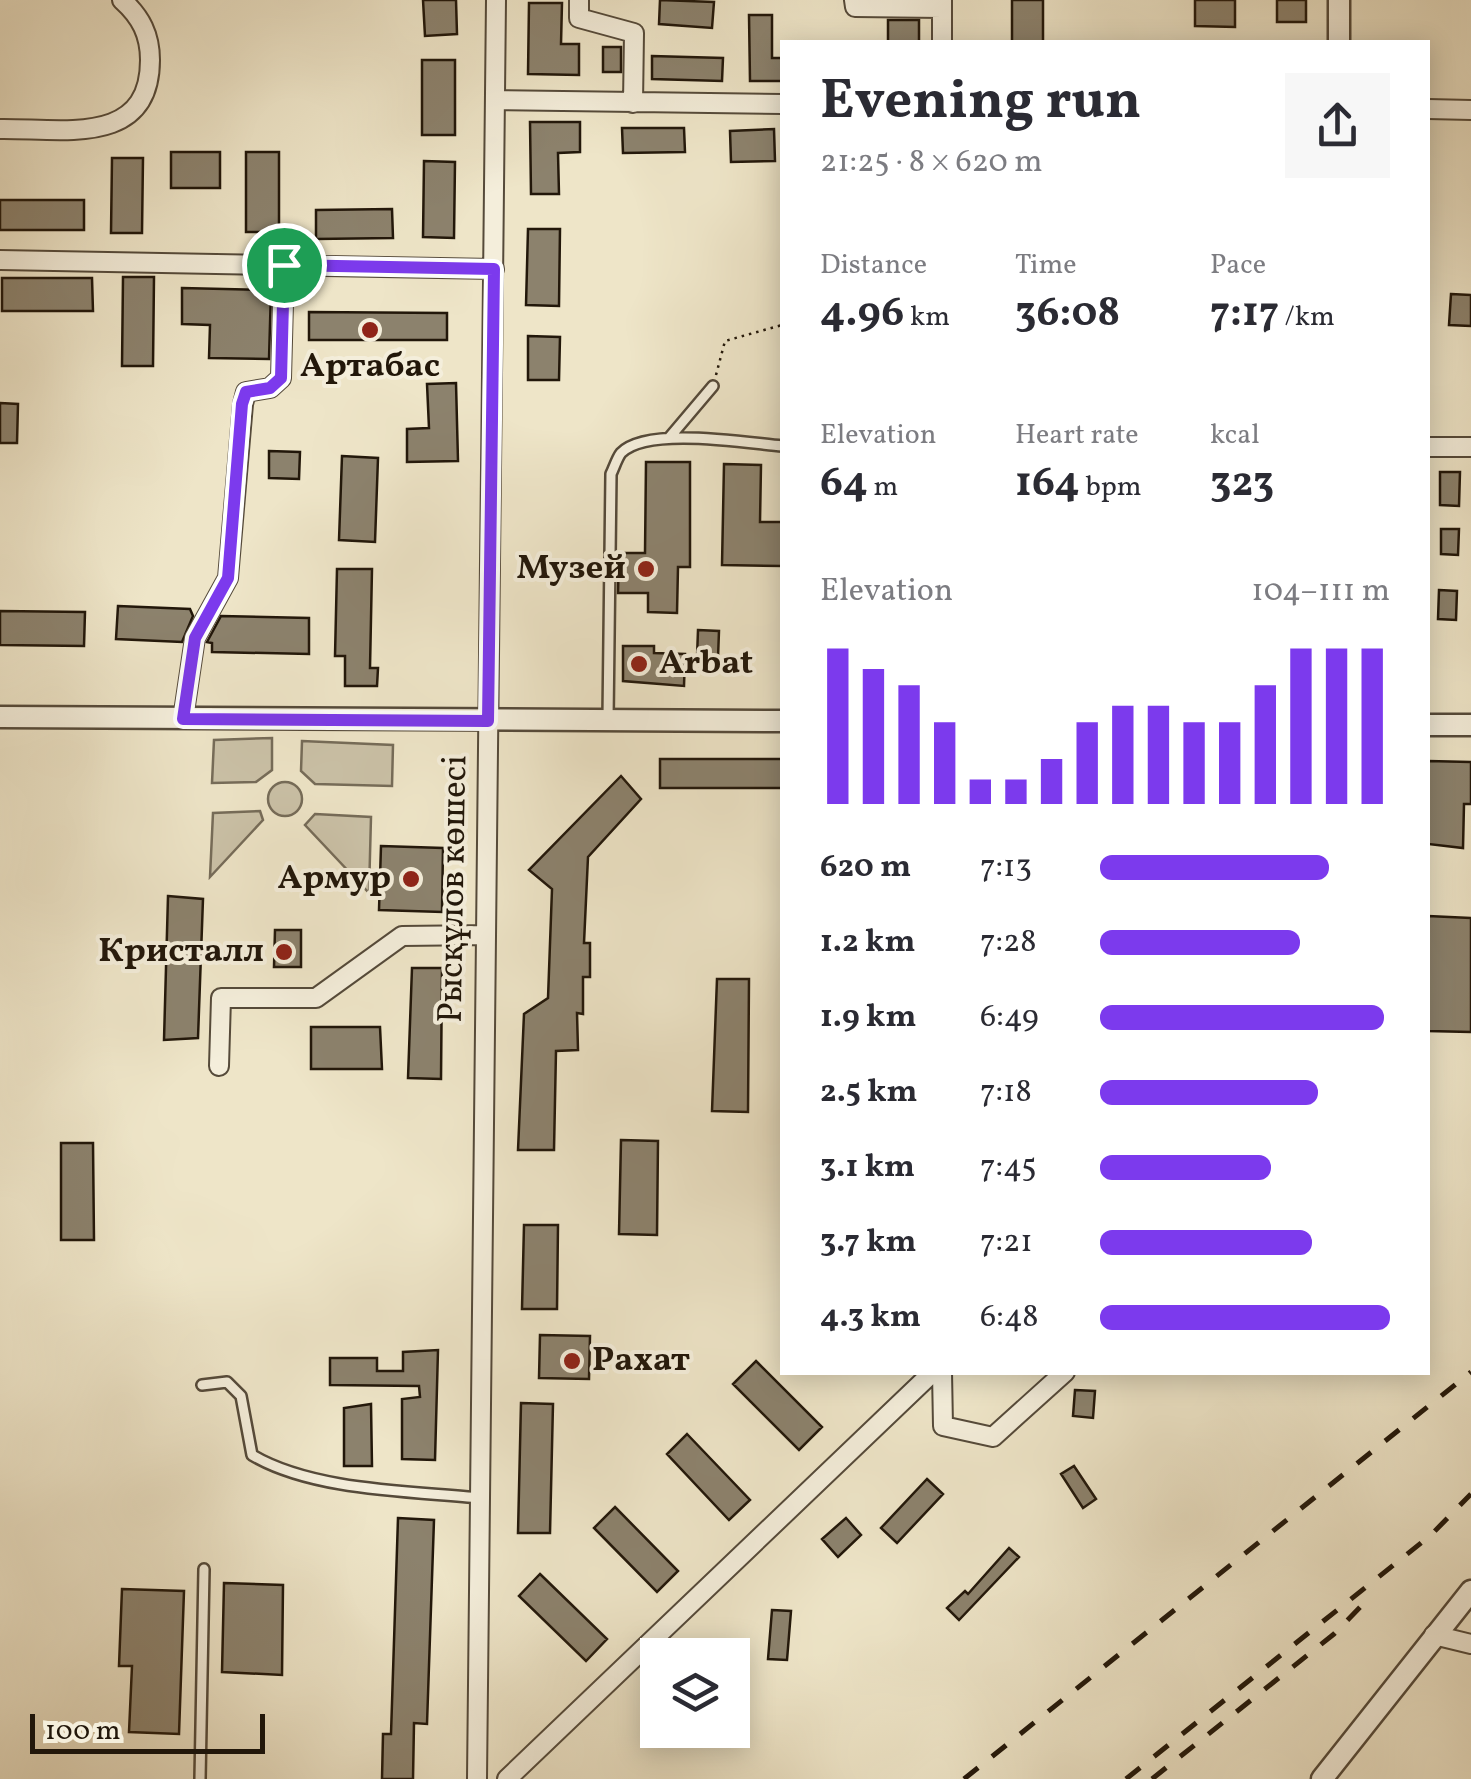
<!DOCTYPE html>
<meta charset="utf-8">
<style>
:root{--surface:#fff;--page:#f7f7f7;--text:#2b2b33;--muted:#7c7c81;--accent:#7c3aed}
body{margin:0;font-family:Vollkorn,serif;background:var(--page);color:var(--text);height:100vh;display:flex;flex-direction:column;font-size:38px;white-space:nowrap}
*{box-sizing:border-box;margin:0}
p{font-size:32px;color:var(--muted)}
.icon{flex:none;width:55px;height:55px;fill:none;stroke:currentColor;stroke-width:2;stroke-linecap:round;stroke-linejoin:round}
.map{position:relative;flex:1;overflow:hidden}
.panel{position:absolute;left:780px;top:40px;width:650px;height:1335px;display:flex;flex-direction:column;background:var(--surface);border-radius:0px;box-shadow:0 5px 25px #0003}
.panel>*{flex:none}
.controls{position:absolute;left:640px;top:1638px;display:grid;gap:20px}
.controls a{display:grid;place-items:center;width:110px;height:110px;border-radius:0px;background:var(--surface);box-shadow:0 5px 25px #0003;font-size:50px}
.scale{position:absolute;left:30px;bottom:25px;width:235px;box-sizing:border-box;padding-left:10px;border:5px solid #22170a;border-top:0;font-size:28px;line-height:35px;white-space:nowrap;color:#22170a;-webkit-text-stroke:8px #f4eedb;paint-order:stroke}
.pin{position:absolute;display:grid;place-items:center;width:85px;height:85px;color:#fff;margin:-42px;border:5px solid #fff;border-radius:50%;box-shadow:0 2px 10px #0007}
.round{display:grid;place-items:center;flex:none;width:105px;height:105px;border-radius:0px;background:var(--page)}
.summary{display:flex;align-items:center;justify-content:space-between;height:170px;padding:0 40px}
h1{font-size:55px;font-weight:700;line-height:75px}
.metrics{display:grid;grid-template-columns:repeat(3,1fr);gap:15px;height:170px;padding:10px 40px}
.metrics div{display:grid;align-content:center}
.metrics b{font-size:42px;font-weight:700}
.metrics small{font-size:28px;font-weight:400}
.metrics p{font-size:28px}
.chart{height:280px;padding:20px 40px}
.chart p{display:flex;justify-content:space-between}
.chart svg{width:100%;height:180px;margin-top:10px;stroke:var(--accent);stroke-width:6}
ul{padding:0 40px;list-style:none;font-size:32px}
li{display:grid;grid-template-columns:160px 120px 1fr;align-items:center;height:75px}
li i{height:25px;border-radius:12px;background:var(--accent)}
.map>svg:first-child{display:block}
</style>
<div class="map">
<svg width="1471" height="1779" viewBox="0 0 1471 1779">
<rect width="100%" height="100%" fill="#eee5c8"/>
<filter id="stains"><feTurbulence type="fractalNoise" baseFrequency=".002" numOctaves="4"/><feColorMatrix values="0 0 0 0 .2 0 0 0 0 .09 0 0 0 0 .02 0 0 0 .5 -.17"/></filter>
<radialGradient id="worn" r=".72"><stop offset=".6" stop-color="#630" stop-opacity="0"/><stop offset="1" stop-color="#630" stop-opacity=".3"/></radialGradient>
<path fill="#cbc2a8" stroke="#766c59" stroke-width="2.5" d="M272 738V770L256 782 212 783 214 740Z
M302 741 393 745 392 786 315 784 301 771Z
M268 799a17 17 0 1 1 34 0a17 17 0 1 1-34 0Z
M260 811 263 820 210 877 213 813Z
M315 814 371 817 369 893 305 825Z"/>
<path fill="#8c826d" stroke="#22170a" stroke-width="2.5" d="M423 0H456L457 34 425 36Z
M660 0 714 2 712 28 659 24Z
M1012 0H1043V42H1012Z
M1195 0H1235V27L1195 26Z
M1277 0H1306V22H1277Z
M529 3H562L561 44H579V75L528 74Z
M749 15H772V58H782V81H750Z
M888 20H919V42H888Z
M603 47H621V72H603Z
M652 56 723 58 722 81 652 79Z
M422 60H455V135H422Z
M530 122H580V152L558 153 559 194H531Z
M622 128H684L685 152 623 153Z
M774 129 775 161 731 162 730 131Z
M171 152H220V188H171Z
M246 152H279V232H246Z
M112 158H143L142 233H111Z
M424 161 455 162 454 238 423 237Z
M0 200H84V230H0Z
M392 209 393 238 316 239V210Z
M528 229H560L559 306 526 305Z
M123 277H154L153 366H122Z
M2 278H92L93 311H2Z
M182 288 271 290 269 359 209 358 210 325 182 324Z
M1451 294 1471 295V326L1449 325Z
M309 312 447 313V340H309Z
M528 336 560 337 559 380H528Z
M456 383 458 461 407 462V429L429 428 427 384Z
M0 403 18 404 17 443H0Z
M269 451 300 452 299 479 269 478Z
M342 456 378 458 375 542 339 540Z
M646 462H690V567H678L677 613 648 612V593H618L619 553H645Z
M724 464 761 465 760 522H782V566L722 565Z
M1440 472H1460L1459 506 1440 505Z
M1441 529H1459L1458 555 1441 554Z
M337 569H372L370 668H378L377 686H345V656H335Z
M1439 590 1457 591 1456 620 1438 619Z
M118 606 190 609 193 616 182 642 116 639Z
M0 611 85 612 84 646 0 645Z
M221 616 309 618V654L212 652V643L207 642Z
M698 630 719 631 718 658 697 657Z
M623 646H654V653L685 654 684 686 623 681Z
M660 759H782V788H660Z
M1428 761 1471 762V804H1464L1463 848 1428 844Z
M621 776 641 799 588 857 584 943H590V977H583V1014L577 1013 578 1050 556 1051 554 1150H518L524 1014 548 998 552 889 529 870Z
M381 846 443 848 442 912 379 910Z
M168 896 203 899 198 1038 164 1040Z
M1428 916 1471 918V1032L1428 1031Z
M275 930H301V967H274Z
M412 968H442L441 1079 408 1078Z
M717 979H749L748 1112 712 1111Z
M311 1027H380L382 1069H311Z
M621 1140 658 1141 657 1235 619 1234Z
M61 1143H93L94 1240H61Z
M524 1225H558L557 1309H522Z
M540 1335 590 1336 589 1379 539 1378Z
M438 1350 435 1460 402 1459V1399L420 1397 419 1386 330 1385V1358H377V1371H403V1352Z
M756 1361 822 1427 799 1450 733 1384Z
M1075 1390 1095 1391 1093 1418 1073 1416Z
M521 1403 553 1404 550 1533H518Z
M371 1404 372 1466H344V1408Z
M687 1434 750 1500 729 1520 667 1454Z
M1074 1466 1096 1499 1083 1508 1061 1474Z
M927 1479 943 1494 897 1543 881 1528Z
M615 1507 678 1571 657 1592 594 1528Z
M398 1518 434 1520 427 1724 414 1723 413 1779H382L383 1734H391Z
M846 1518 861 1535 838 1557 822 1539Z
M1009 1548 1019 1557 959 1620 947 1608 965 1591 968 1594Z
M540 1574 607 1639 586 1661 519 1596Z
M224 1583 283 1585 282 1675 222 1672Z
M122 1589 184 1591 179 1734 129 1732 132 1666H119Z
M772 1610 791 1611 787 1660 768 1659Z"/>
<g fill="none" stroke-linecap="round" stroke-linejoin="round">
<g stroke="#554a3a" stroke-width="14">
<path id="service" d="M669 438 713 386
M608 719 611 474C614 468 617 458 621 453 647 426 747 443 782 446
M202 1385 227 1382 241 1396 252 1455C313 1491 410 1491 480 1498
M200 1779 204 1569"/>
</g>
<g stroke="#554a3a" stroke-width="22">
<path id="minor" d="M579 0V18L634 33 633 103
M854 0 855 7 942 8
M942 0V42
M496 100 782 104
M1428 109 1471 110
M0 129C61 128 150 148 150 60 150 35 141 17 122 0
M0 260 494 269
M1428 447H1471
M183 719 195 638 228 578 243 404 246 392 270 388 281 378 284 265
M219 1066 221 998H316L402 936 486 935
M942 1372 943 1426 993 1437 1065 1372
M1434 1635 1471 1644
M477 1779 496 0
M507 1779 933 1372"/>
</g>
<g stroke="#554a3a" stroke-width="25">
<path id="tertiary" d="M1339 0V42
M0 717 782 721
M1428 725H1471
M1322 1779 1471 1591"/>
</g>
<path stroke="#22170a" stroke-width="2.5" stroke-dasharray="2.5 5" stroke-linecap="butt" d="M716 375 725 341 782 325"/>
<use href="#service" stroke="#f4eedb" stroke-width="9"/>
<use href="#minor" stroke="#f4eedb" stroke-width="18"/>
<use href="#tertiary" stroke="#f4eedb" stroke-width="20"/>
<path stroke="#22170a" stroke-width="5" stroke-dasharray="18 18" stroke-linecap="butt" d="M964 1779 1471 1372
M1126 1779 1431 1535 1471 1494
M1152 1779 1334 1634 1366 1601"/>
</g>
<g fill="none" stroke-linecap="round" stroke-linejoin="round">
<g stroke="#fff" stroke-width="20">
<path id="route" d="M284 265 494 269 488 721 183 719 195 638 228 578 242 404 246 392 270 388 281 378Z"/>
</g>
<use href="#route" stroke="#7c3aed" stroke-width="12"/>
</g>
<g fill="#8f2418" stroke="#f4eedb" stroke-width="4">
<circle cx="370" cy="330" r="10"/>
<circle cx="646" cy="569" r="10"/>
<circle cx="639" cy="664" r="10"/>
<circle cx="411" cy="879" r="10"/>
<circle cx="284" cy="952" r="10"/>
<circle cx="572" cy="1361" r="10"/>
</g>
<g text-anchor="middle" dominant-baseline="central" stroke-width="8" stroke-linejoin="round" paint-order="stroke">
<g font-size="35" font-weight="bold" fill="#22170a" stroke="#f4eedb" text-anchor="end">
<text x="370" y="367" text-anchor="middle">Артабас</text>
<text x="626" y="569">Музей</text>
<text x="659" y="664" text-anchor="start">Arbat</text>
<text x="391" y="879">Армур</text>
<text x="264" y="952">Кристалл</text>
<text x="592" y="1361" text-anchor="start">Рахат</text>
</g>
<g font-size="35" fill="#22170a" stroke="#f4eedb">
<text transform="translate(454 889) rotate(-89)">Рысқұлов көшесі</text>
</g>
</g>
<rect width="100%" height="100%" filter="url(#stains)"/>
<rect width="100%" height="100%" fill="url(#worn)"/>
</svg>
<div class="controls">
<a><svg class="icon" aria-label="layers" viewBox="0 0 24 24"><path d="M12 4l9 5-9 5-9-5zM3 14l9 5 9-5"/></svg></a>
</div>
<div class="scale">100 m</div>
<div class="pin" style="left:284px;top:265px;background:#1e9e55"><svg class="icon" aria-label="arrive" viewBox="0 0 24 24"><path d="M6 21V4h12l-3 4 3 4H6"/></svg></div>
<section class="panel">
<div class="summary"><div><h1>Evening run</h1><p>21:25 · 8 × 620 m</p></div><a class="round"><svg class="icon" aria-label="share" viewBox="0 0 24 24"><path d="M12 15V3M7 8l5-5 5 5M5 13v7h14v-7"/></svg></a></div>
<div class="metrics">
<div><p>Distance</p><b>4.96<small> km</small></b></div>
<div><p>Time</p><b>36:08</b></div>
<div><p>Pace</p><b>7:17<small> /km</small></b></div>
</div>
<div class="metrics">
<div><p>Elevation</p><b>64<small> m</small></b></div>
<div><p>Heart rate</p><b>164<small> bpm</small></b></div>
<div><p>kcal</p><b>323</b></div>
</div>
<div class="chart"><p><span>Elevation</span>104–111 m</p>
<svg viewBox="0 0 160 44" preserveAspectRatio="none"><path d="M5 44V6M15 44V11M25 44V15M35 44V24M45 44V38M55 44V38M65 44V33M75 44V24M85 44V20M95 44V20M105 44V24M115 44V24M125 44V15M135 44V6M145 44V6M155 44V6"/></svg>
</div>
<ul>
<li><b>620 m</b>7:13<i style="width:79%"></i></li>
<li><b>1.2 km</b>7:28<i style="width:69%"></i></li>
<li><b>1.9 km</b>6:49<i style="width:98%"></i></li>
<li><b>2.5 km</b>7:18<i style="width:75%"></i></li>
<li><b>3.1 km</b>7:45<i style="width:59%"></i></li>
<li><b>3.7 km</b>7:21<i style="width:73%"></i></li>
<li><b>4.3 km</b>6:48<i style="width:100%"></i></li>
</ul>
</section>
</div>
